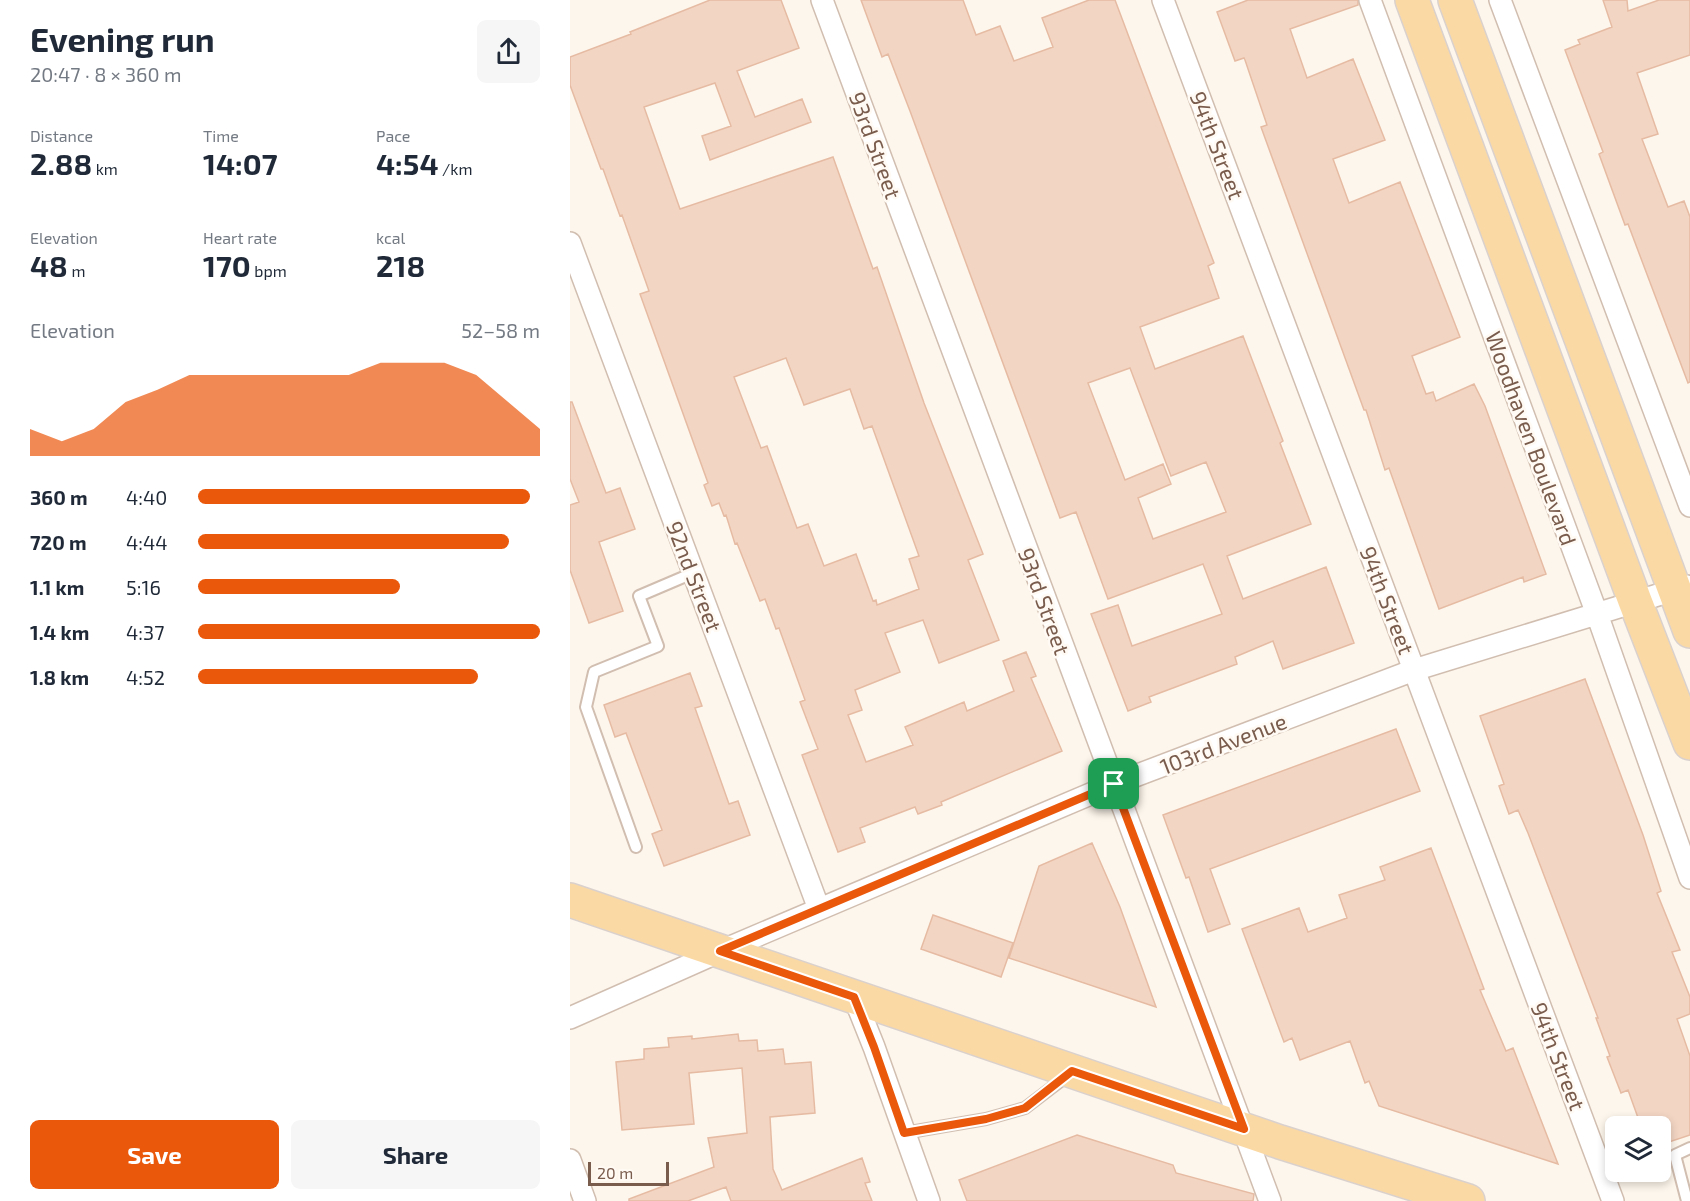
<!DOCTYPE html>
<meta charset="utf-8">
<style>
:root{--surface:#fff;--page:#f6f6f7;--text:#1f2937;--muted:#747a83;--accent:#ea580c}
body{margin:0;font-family:"Exo 2",sans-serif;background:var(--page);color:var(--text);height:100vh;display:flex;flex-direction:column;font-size:22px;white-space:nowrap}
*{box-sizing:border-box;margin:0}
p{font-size:20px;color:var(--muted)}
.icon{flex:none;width:33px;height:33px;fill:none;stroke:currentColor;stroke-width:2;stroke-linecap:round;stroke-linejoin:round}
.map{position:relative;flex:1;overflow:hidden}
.sheet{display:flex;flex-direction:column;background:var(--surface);width:570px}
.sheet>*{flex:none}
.buttons{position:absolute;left:1035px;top:1116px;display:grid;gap:12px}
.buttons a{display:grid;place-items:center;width:66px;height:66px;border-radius:9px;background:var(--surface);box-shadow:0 3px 9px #0003;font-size:30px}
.scale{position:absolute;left:18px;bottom:15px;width:81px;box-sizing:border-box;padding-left:6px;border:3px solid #7a5c4d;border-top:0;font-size:16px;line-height:21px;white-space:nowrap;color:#7a5c4d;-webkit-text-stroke:4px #fffaf3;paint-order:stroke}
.pin{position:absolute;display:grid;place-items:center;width:51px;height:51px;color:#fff;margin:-26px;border-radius:12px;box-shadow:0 3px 9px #0006}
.round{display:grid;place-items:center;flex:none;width:63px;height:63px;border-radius:9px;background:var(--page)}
.head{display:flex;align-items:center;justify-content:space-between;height:102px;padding:0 30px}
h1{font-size:33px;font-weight:700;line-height:45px}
.metrics{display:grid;grid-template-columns:repeat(3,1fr);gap:9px;height:102px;padding:6px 30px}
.metrics div{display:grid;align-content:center}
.metrics b{font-size:30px;font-weight:700}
.metrics small{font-size:16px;font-weight:400}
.metrics p{font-size:16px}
.chart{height:168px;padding:12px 30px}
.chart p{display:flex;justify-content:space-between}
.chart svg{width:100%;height:108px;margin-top:6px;fill:var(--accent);opacity:.7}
.button{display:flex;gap:12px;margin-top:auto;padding:12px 30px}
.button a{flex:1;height:69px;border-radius:9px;background:var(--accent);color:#fff;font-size:24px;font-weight:700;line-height:69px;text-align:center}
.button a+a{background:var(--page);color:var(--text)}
ul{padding:0 30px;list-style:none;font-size:20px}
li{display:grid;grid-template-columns:96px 72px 1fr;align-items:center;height:45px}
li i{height:15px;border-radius:8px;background:var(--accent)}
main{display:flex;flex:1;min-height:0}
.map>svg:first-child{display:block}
</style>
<main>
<section class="sheet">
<div class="head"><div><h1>Evening run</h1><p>20:47 · 8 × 360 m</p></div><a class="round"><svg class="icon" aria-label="share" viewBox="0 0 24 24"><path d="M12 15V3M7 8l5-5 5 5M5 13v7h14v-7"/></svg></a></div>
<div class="metrics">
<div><p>Distance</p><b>2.88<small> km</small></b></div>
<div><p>Time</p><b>14:07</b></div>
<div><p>Pace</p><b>4:54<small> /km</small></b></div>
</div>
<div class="metrics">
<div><p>Elevation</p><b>48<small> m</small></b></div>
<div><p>Heart rate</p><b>170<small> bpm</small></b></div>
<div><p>kcal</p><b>218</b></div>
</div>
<div class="chart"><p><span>Elevation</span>52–58 m</p>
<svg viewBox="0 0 160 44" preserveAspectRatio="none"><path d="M0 44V33L10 38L20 33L30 22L40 17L50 11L60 11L70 11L80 11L90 11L100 11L110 6L120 6L130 6L140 11L150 22L160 33V44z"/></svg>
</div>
<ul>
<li><b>360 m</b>4:40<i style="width:97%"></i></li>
<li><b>720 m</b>4:44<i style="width:91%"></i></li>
<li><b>1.1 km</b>5:16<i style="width:59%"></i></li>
<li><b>1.4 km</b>4:37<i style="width:100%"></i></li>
<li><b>1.8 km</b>4:52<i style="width:82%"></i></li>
</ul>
<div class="button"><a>Save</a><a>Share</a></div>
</section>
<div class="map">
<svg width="1120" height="1201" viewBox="0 0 1120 1201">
<rect width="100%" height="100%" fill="#fdf6ec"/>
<path fill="#f3d5c3" stroke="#e6bba3" stroke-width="1.5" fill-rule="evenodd" d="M140 0H211L229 48 167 71 185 117 232 99 241 122 140 160 132 136 161 126 145 83 74 107 110 209 263 157 303 269 307 267 354 403 413 554 398 560 429 640 369 663 353 620 315 633 330 672 285 690 292 710 278 715 296 762 343 745 335 727 394 702 397 711 444 691 433 661 456 652 466 676 461 678 492 751 371 802 372 805 348 814 345 807 290 828 295 842 268 852 232 755 248 749 230 702 235 700 209 628 206 629 195 599 190 601 167 543 165 544 156 515 154 516 149 503 142 506 134 485 138 483 70 294 79 291 52 215 50 216 33 169H31L0 85V57L61 34 60 32ZM216 358 234 405 280 389 294 429 302 426 349 556 339 559 349 589 307 605 306 600 303 601 286 554 254 566 238 524 227 528 197 446 191 448 164 377Z
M291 0H393L406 35 430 26 444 61 483 47 472 18 519 0H545L644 263 638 266 649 298 570 327 585 369 673 336 713 441 710 443 741 524 657 556 673 599 756 567 784 643 713 669 703 641 665 657 667 664 579 697 581 702 558 711 521 614 548 605 562 646 652 614 633 564 538 599 506 512 490 518 340 111 318 54 312 57ZM560 368 601 476 636 462 656 512 583 539 568 498 601 484 593 464 555 480 518 383Z
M678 0H788V5L720 29 737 78 783 59 815 140 763 159 779 203 830 182 890 337 842 356 856 394 863 392 866 401 904 384 915 406 976 574 954 582 953 577 869 609 819 468 815 470 796 410H794L691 127 697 125 675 60 674 58 665 61 647 12Z
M1033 0H1057L1058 11 1089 0H1120V55L1067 73 1088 134 1072 139 1098 207 1114 201 1120 217V382L1118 383 1058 224 1055 225 1029 154 1033 152 995 50 1010 44 1008 40 1042 27Z
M0 402H2L36 493 50 488 65 529 29 542 53 611 19 623 0 570V505L9 502 0 479Z
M120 673 132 706 125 708 159 804 168 801 180 835 94 866 82 834 92 830 56 733 45 737 34 705Z
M1015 679 1073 835 1091 891 1087 893 1110 950 1102 952 1120 997V1014L1107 1019 1120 1056V1135L1090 1145V1126H1071L1058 1090 1051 1093 1037 1057 1040 1056 1026 1018H1028L958 833 948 810 939 814 929 786 934 784 910 716Z
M826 729 850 791 640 869 660 924 638 932 619 877 616 878 593 815Z
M522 843 550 907 586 1007 439 958 469 866Z
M861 848 914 989 910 990 936 1051 943 1048 988 1164 809 1106 799 1081 795 1083 780 1041 730 1060 722 1038 714 1042 672 929 729 908 738 932 777 918 769 895 815 880 810 867Z
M363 915 443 943 431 977 351 949Z
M168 1034 169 1041 187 1040 188 1051 213 1049 215 1064 241 1062 245 1113 200 1117 203 1169 212 1190 292 1158 300 1182 295 1183 302 1201H161L156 1187 118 1201H59V1199L144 1167 138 1138 177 1133 172 1068 119 1073 124 1124 52 1130 46 1062 74 1059V1049L99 1047 98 1038 122 1036V1039Z
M507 1135 603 1165 606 1173 684 1194 683 1201H397L389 1180Z"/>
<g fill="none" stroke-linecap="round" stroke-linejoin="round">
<g stroke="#d1beb0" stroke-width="14">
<path id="lane" d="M66 847 16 707 24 672 88 646 69 596 123 573
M334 1133 416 1119 455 1108 497 1076
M1117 1201 1105 1155 1120 1148"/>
</g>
<g stroke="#d1beb0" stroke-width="24">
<path id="street" d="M252 0 700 1201
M593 0 1043 1201
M800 0 1027 614 1120 878
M930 0 1120 506
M0 243 249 909
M284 997 304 1047 359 1201
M0 1018 151 951 544 784 844 670 1117 586
M0 1160 15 1201"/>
</g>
<g stroke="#dad1cd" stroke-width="36">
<path id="primary" d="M842 0 1065 601 1120 743
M885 0 1120 631
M0 900 710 1142 898 1201"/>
</g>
<use href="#lane" stroke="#fff" stroke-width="10"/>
<use href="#street" stroke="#fff" stroke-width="21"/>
<use href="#primary" stroke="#fbd9a5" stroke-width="33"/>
</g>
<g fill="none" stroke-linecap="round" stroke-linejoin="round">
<g stroke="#fff" stroke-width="12">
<path id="route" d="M544 784 674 1129 502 1071 455 1108 416 1119 334 1133 304 1047 284 997 150 951Z"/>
</g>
<use href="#route" stroke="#ea580c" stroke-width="8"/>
</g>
<g text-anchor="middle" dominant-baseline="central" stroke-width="5" stroke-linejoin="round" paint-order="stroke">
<g font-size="22" fill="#7a5c4d" stroke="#fffaf3">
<text transform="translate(306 145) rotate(70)">93rd Street</text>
<text transform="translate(648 145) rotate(69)">94th Street</text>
<text transform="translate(962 438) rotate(70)">Woodhaven Boulevard</text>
<text transform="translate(125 576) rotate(69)">92nd Street</text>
<text transform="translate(818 600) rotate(69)">94th Street</text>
<text transform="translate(475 601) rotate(70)">93rd Street</text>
<text transform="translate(653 743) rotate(-21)">103rd Avenue</text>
<text transform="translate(989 1056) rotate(69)">94th Street</text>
</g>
</g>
</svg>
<div class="buttons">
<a><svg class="icon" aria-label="layers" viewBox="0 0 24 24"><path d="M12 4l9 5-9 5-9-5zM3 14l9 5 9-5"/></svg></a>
</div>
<div class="scale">20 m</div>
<div class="pin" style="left:544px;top:784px;background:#1e9e55"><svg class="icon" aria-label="arrive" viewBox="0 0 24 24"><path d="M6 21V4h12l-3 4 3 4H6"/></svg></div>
</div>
</main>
